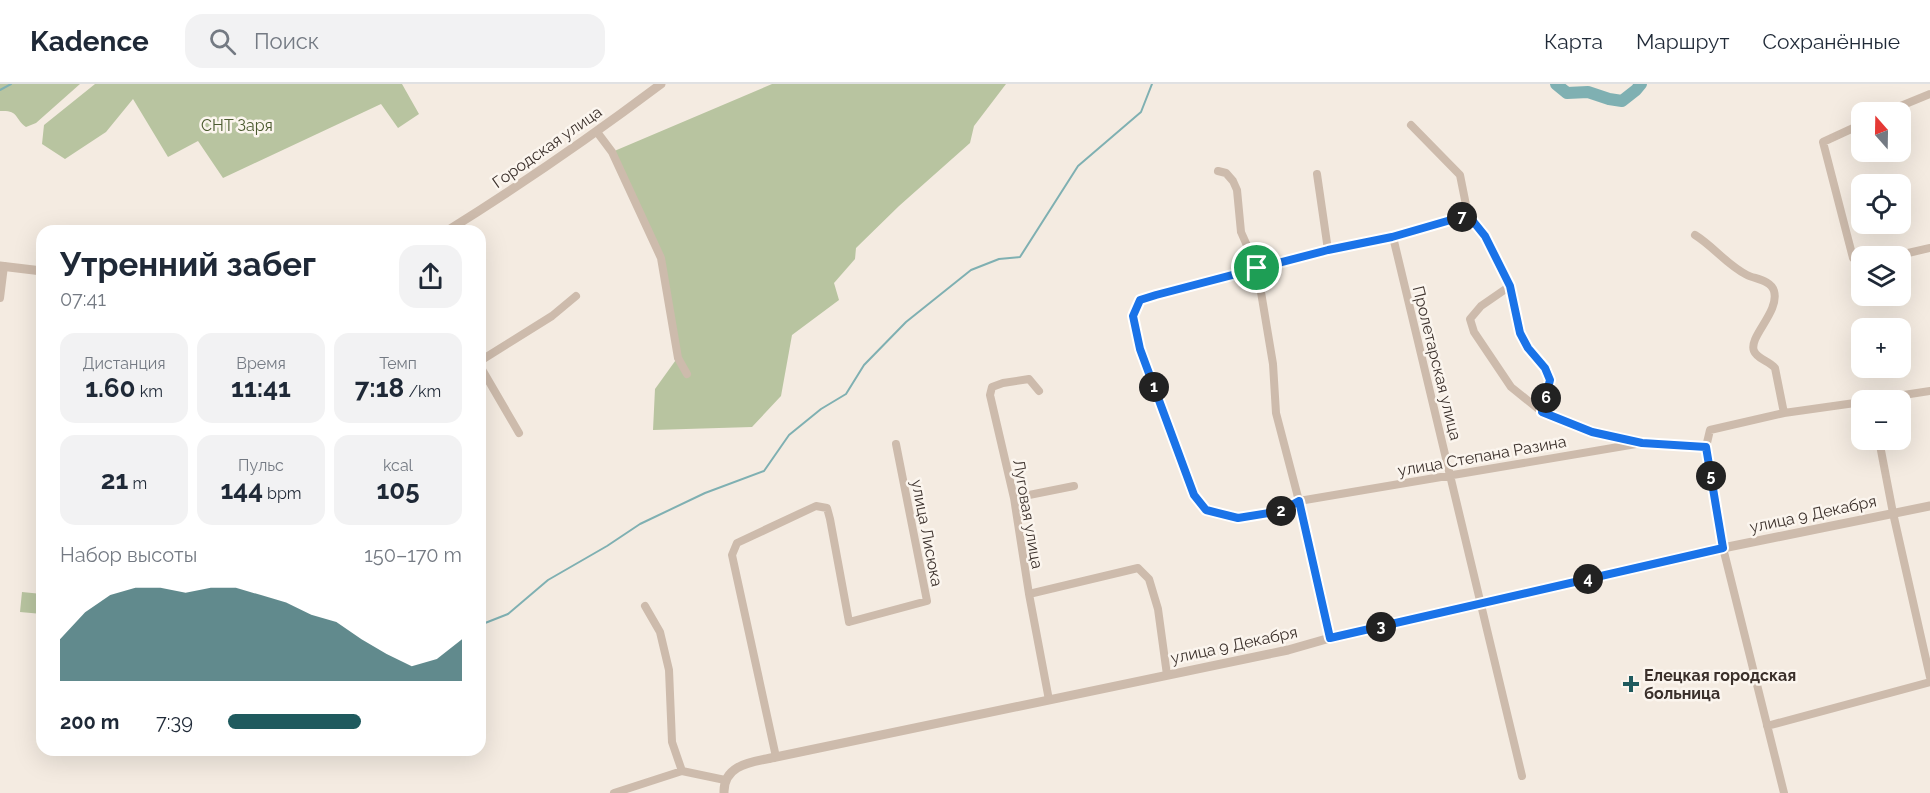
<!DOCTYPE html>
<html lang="ru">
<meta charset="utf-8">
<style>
:root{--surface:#fff;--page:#f2f2f3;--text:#1f2937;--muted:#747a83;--line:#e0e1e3;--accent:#1f5a5e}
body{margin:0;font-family:Raleway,sans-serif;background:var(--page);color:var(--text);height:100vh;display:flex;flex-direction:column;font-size:22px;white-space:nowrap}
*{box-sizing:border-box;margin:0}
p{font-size:20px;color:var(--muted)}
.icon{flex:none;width:33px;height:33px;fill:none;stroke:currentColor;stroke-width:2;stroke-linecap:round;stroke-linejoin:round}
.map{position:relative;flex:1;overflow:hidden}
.panel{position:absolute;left:36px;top:141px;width:450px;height:531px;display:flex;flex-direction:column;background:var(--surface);border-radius:18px;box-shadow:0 6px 24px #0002}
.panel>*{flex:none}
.needle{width:39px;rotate:340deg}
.buttons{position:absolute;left:1851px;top:18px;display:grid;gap:12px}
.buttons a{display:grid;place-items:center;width:60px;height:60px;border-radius:12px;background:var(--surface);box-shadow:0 6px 24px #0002;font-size:30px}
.pin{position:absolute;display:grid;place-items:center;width:51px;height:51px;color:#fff;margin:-26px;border:3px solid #fff;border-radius:50%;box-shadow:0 2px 6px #0007}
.km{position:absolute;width:30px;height:30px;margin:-15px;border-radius:50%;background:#222;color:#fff;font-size:16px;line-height:30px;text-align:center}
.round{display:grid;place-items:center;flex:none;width:63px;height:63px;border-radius:18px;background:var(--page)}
.headline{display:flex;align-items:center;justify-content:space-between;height:102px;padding:0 24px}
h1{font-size:33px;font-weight:700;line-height:45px}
.figures{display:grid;grid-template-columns:repeat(3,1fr);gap:9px;height:102px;padding:6px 24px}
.figures div{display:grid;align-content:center;border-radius:15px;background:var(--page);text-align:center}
.figures b{font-size:26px;font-weight:700}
.figures small{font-size:16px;font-weight:400}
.figures p{font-size:16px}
.chart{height:168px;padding:12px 24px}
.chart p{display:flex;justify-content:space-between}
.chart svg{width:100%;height:108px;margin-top:6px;fill:var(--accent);opacity:.7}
ul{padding:0 24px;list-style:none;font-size:20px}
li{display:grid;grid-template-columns:96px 72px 1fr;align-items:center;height:45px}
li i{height:15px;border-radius:8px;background:var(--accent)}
header{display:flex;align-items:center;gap:36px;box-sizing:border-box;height:84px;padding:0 30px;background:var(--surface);border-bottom:2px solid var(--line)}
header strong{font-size:28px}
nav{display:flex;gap:33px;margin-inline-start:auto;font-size:21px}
.search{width:420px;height:54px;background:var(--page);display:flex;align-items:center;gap:15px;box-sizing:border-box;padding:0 21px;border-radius:18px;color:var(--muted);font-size:22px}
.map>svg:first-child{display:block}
</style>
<header>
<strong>Kadence</strong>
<div class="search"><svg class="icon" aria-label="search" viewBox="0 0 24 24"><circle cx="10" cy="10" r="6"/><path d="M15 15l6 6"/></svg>Поиск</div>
<nav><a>Карта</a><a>Маршрут</a><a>Сохранённые</a></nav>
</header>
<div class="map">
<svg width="1930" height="709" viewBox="0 0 1930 709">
<rect width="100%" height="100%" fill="#f4ebe1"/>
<path fill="#b8c4a0" d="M0 0H80L36 39 26 43C14 34 19 26 0 27Z
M95 0H402L419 30 398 44 381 20 223 94 198 57 168 73 133 15 106 48 65 75 42 60 44 41Z
M772 0H1006L974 42 970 59 899 122 856 164 855 175 834 199 839 216 792 251 781 312 752 343 653 346 655 305 678 273 663 183 612 68Z
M22 508 42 510V530L20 528Z"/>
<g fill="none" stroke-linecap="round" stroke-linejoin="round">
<path stroke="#7fb0b2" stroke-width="2" d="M0 6 11 0
M480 541 508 530 548 496 607 462 640 440 705 409 764 387 789 351 821 325 846 310 864 281 906 238 971 186 999 175 1020 173 1078 82 1141 28 1152 0"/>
<path stroke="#7fb0b2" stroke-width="12" d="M1556 0 1567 9 1588 8 1609 15 1622 17 1636 6 1641 0"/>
<path stroke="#cdbbac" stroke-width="8" d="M1886 28 1930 10
M1862 40 1823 58 1853 174 1862 181
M1411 41 1460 91 1468 131 1485 152 1510 202 1481 222 1470 235 1474 248 1511 303 1542 328 1592 348 1638 358
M597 48 612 68 661 174 678 274 687 290
M1218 87 1226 89 1233 97 1237 106 1241 148 1257 184 1273 280 1276 329 1299 417 1330 554
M1317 90 1328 166
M1468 131 1393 153 1328 166 1140 216 1133 232 1140 265 1194 411 1206 426 1238 434 1281 427 1299 417 1642 359 1706 363 1710 346 1784 329 1862 318
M1695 151C1713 162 1727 181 1747 191 1755 195 1771 196 1774 207 1780 228 1748 253 1754 267 1757 275 1769 277 1775 284L1784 329
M1393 153 1522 692
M1895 172 1930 164
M1510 202 1520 249 1528 264 1545 284 1550 296 1542 328
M0 214 4 182
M480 277 552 232 576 212
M480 282 519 349
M1039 307 1029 295 1003 299 992 303 990 311 1014 414 1029 510 1049 616
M1871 316 1930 307
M1879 356 1893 429 1930 593
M1706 363 1723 464 1784 709
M1014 414 1074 402
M1029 510 1138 484 1149 495 1158 525 1167 591
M645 522 660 548 669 586 672 658 682 687
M1767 642 1930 598
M776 673 732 471 737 459 816 422 827 424 830 435 849 538 927 517 896 360
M614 709 682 687 725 696"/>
<path stroke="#cdbbac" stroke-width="9" d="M447 147C521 101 592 52 661 0
M0 182 42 187
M724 709C723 679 754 678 776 673L1288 566 1330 554 1723 464 1930 422"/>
</g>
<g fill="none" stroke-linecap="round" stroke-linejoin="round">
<g stroke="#fff" stroke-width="12">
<path id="route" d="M1468 131 1485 152 1510 202 1520 249 1528 264 1545 284 1550 296 1542 328 1592 348 1642 359 1706 363 1723 464 1330 554 1299 417 1281 427 1238 434 1206 426 1194 411 1140 265 1133 232 1140 216 1156 211 1328 166 1392 153Z"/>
</g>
<use href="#route" stroke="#1a73e8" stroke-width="8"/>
</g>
<path fill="#1f5a5e" stroke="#fbf5ee" stroke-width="2" d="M1628 591h6v6h6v6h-6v6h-6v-6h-6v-6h6z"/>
<g text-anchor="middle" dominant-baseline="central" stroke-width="5" stroke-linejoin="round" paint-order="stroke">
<g font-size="16" fill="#4a5a2e" stroke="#fbf5ee">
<text x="237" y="41">СНТ Заря</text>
</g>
<g font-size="16" fill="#3b302b" stroke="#fbf5ee">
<text transform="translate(547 63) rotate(-35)">Городская улица</text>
<text transform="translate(1437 279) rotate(76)">Пролетарская улица</text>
<text transform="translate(1482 372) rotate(-10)">улица Степана Разина</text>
<text transform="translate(1028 430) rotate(80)">Луговая улица</text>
<text transform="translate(1813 430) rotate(-12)">улица 9 Декабря</text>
<text transform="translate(927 449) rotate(79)">улица Лисюка</text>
<text transform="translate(1234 561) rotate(-12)">улица 9 Декабря</text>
</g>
<g font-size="16" font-weight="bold" fill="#3b302b" stroke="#fbf5ee" text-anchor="start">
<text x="1644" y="591">Елецкая городская<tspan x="1644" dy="18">больница</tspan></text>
</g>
</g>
</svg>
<div class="buttons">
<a><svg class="needle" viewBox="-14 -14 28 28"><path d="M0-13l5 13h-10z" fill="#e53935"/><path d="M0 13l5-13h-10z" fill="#747a83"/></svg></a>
<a><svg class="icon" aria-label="locate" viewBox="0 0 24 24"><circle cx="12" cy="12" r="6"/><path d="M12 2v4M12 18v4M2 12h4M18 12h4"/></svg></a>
<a><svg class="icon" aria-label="layers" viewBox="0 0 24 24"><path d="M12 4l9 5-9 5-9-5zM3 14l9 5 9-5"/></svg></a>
<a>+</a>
<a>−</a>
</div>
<div class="pin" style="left:1257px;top:184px;background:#1e9e55"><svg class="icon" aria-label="arrive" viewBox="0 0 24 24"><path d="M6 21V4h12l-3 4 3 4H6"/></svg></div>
<b class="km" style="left:1154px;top:303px">1</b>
<b class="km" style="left:1281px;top:427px">2</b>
<b class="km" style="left:1381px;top:543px">3</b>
<b class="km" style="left:1588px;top:495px">4</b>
<b class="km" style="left:1711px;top:392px">5</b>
<b class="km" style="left:1546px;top:314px">6</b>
<b class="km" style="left:1462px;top:133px">7</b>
<section class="panel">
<div class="headline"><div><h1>Утренний забег</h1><p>07:41</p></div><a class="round"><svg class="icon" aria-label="share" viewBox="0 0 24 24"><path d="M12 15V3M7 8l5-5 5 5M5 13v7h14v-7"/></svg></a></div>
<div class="figures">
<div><p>Дистанция</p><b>1.60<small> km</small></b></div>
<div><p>Время</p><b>11:41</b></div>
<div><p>Темп</p><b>7:18<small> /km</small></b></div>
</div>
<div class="figures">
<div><b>21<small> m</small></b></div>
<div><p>Пульс</p><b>144<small> bpm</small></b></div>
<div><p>kcal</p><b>105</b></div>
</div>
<div class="chart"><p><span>Набор высоты</span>150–170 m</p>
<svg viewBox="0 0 160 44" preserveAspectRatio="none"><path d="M0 44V27L10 16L20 9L30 6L40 6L50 8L60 6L70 6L80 9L90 12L100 17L110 20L120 27L130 33L140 38L150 35L160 27V44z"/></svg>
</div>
<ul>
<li><b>200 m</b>7:39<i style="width:57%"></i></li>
</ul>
</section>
</div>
